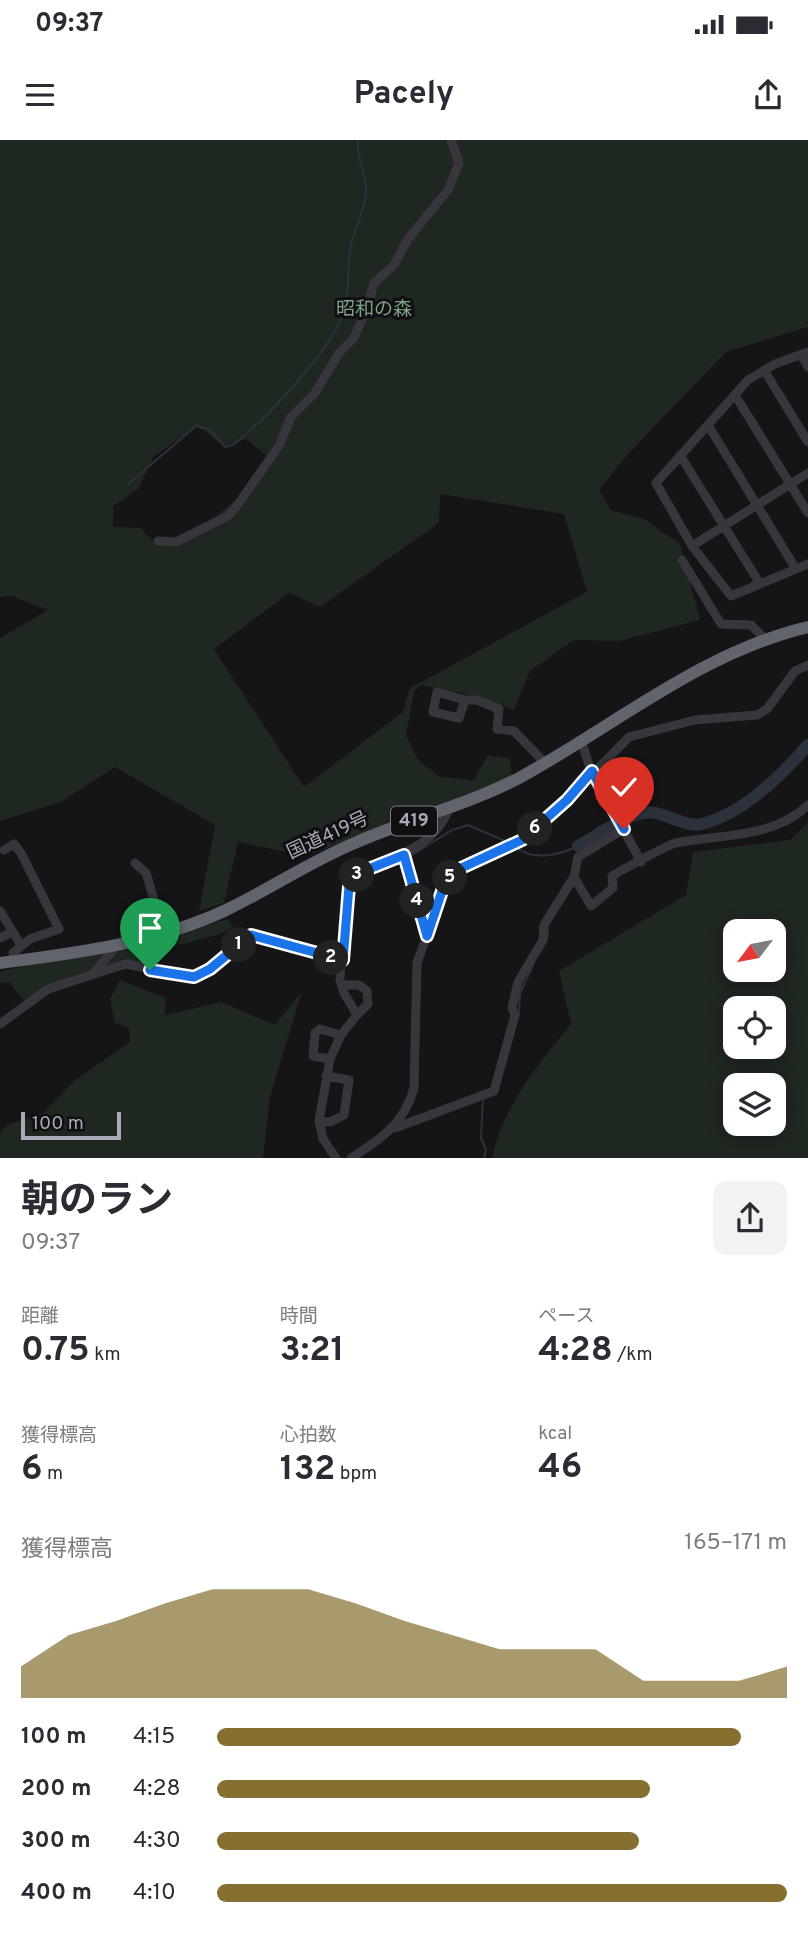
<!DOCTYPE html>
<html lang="ja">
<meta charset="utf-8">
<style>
:root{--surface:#fff;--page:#f2f2f3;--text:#2b2b33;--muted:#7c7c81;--accent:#857032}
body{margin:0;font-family:Overpass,"Noto Sans JP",sans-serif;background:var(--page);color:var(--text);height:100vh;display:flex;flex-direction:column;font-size:26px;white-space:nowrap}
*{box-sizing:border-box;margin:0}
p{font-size:23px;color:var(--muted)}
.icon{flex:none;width:38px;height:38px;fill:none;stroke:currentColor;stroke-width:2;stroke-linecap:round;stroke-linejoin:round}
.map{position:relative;height:1018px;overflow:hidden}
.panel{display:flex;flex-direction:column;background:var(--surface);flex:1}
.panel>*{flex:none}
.needle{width:46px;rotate:238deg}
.controls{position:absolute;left:723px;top:779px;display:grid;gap:14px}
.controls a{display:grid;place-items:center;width:63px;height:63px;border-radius:14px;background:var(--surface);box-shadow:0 4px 18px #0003;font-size:35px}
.scale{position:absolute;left:21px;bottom:18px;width:100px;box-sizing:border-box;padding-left:7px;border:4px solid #a7aab7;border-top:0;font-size:19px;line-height:24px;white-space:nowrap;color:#a7aab7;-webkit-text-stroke:5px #101012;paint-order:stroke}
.pin{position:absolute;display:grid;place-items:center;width:60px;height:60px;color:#fff;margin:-72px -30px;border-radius:50% 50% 50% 0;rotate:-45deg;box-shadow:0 0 7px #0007}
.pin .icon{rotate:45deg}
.km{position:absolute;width:35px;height:35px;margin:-18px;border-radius:50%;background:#222;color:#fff;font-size:19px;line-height:35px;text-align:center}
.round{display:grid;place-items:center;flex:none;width:74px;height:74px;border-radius:14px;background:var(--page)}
.overview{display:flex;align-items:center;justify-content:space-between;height:119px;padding:0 21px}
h1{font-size:38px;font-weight:700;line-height:52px}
.figures{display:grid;grid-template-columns:repeat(3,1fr);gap:10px;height:119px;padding:7px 21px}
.figures div{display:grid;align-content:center}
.figures b{font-size:35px;font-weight:700}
.figures small{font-size:19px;font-weight:400}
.figures p{font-size:19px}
.chart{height:196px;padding:14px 21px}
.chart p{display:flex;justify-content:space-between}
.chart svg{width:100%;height:126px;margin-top:7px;fill:var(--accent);opacity:.7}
ul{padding:0 21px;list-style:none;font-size:23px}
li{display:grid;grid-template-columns:112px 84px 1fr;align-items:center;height:52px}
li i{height:18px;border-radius:9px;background:var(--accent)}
.status{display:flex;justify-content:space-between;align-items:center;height:49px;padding:0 35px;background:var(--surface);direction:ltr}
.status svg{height:19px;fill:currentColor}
header{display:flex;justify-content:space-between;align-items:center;height:91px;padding:0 21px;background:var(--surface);font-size:32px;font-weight:700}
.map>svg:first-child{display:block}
</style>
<div class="status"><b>09:37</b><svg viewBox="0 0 49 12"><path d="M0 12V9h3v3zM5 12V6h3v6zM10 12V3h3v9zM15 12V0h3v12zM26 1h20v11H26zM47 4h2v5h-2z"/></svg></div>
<header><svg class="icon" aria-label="menu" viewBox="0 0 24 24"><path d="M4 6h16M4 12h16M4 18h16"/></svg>Pacely<svg class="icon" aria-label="share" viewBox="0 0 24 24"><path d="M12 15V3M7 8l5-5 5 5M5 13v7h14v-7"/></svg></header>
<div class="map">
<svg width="808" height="1018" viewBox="0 0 808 1018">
<rect width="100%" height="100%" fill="#151517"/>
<path fill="#1f2721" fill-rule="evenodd" d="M0 0H808V187L726 212 627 315 599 350 611 370 644 379 680 404 700 480 619 501 574 500 530 531 514 570C484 557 454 551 421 545L414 552 406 595 418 620 440 637 474 640 487 616 510 618 512 638 306 716 238 702 224 763 199 771 215 685 115 627 61 662 0 681V498L48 470 11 456 0 457ZM197 286 224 306 246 299 267 316 245 352 214 378 157 406 141 388 113 387V366L138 349 154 316ZM440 354 564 374 587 452 410 548 403 572 304 647 214 509 289 453 320 467 439 383Z
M808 682V1018H492C502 968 539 923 571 884L559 831 686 755 693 712 790 700ZM735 791H774V830H735ZM735 868H774V906H735ZM735 945H774V984H735Z
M228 779 233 786 221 794 151 812 144 821 25 862 9 842 0 843V831L144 805Z
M120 840 166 858 165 875 221 862 275 885 302 851 270 957 263 1018H0V994L6 985 42 974 74 941 130 902 129 888 115 883 110 859Z"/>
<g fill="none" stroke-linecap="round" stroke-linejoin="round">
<path stroke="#2b323b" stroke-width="2" d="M127 345 196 286 209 289 225 307 233 305C266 279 333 209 345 169 350 149 347 130 350 110 353 91 365 71 366 53 367 34 356 19 358 0
M517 708C534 721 560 715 578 706L581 713
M409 717 452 690 468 685 510 703
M352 750 368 736 401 722
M339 787 343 759
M547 800 548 789
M519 874 520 854 534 823
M483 959 481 998 486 1010 484 1018"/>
<path stroke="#2b323b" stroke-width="12" d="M578 706C599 695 631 669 656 673 670 676 689 688 702 684 742 674 782 635 808 605"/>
<path stroke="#36363c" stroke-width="9" d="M808 212 775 224 748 240 656 343 692 406 731 456 808 424
M801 215 808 227
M764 230 808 302
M735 255 808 373
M708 285 796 429
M680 315 760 444
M158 401 176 402 228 376 236 367 279 306 291 277 315 253 339 213 353 199 365 174 374 143 394 125 408 99 448 50 459 23 451 0
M692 406 808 333
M682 420 721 484 751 485 767 501
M465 560 437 552 433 572 459 578 465 560H477L499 569 497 589 514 591 544 622
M581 600 589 625 641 722
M4 710 14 704 21 713 59 789 30 799 13 813 15 821
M404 715 426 794
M135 723 146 733 164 793
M574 737 578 717 624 689
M0 771 21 805
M0 798 12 792
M92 835 117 805
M342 845H359L367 851 368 864 357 875
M0 884 48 849 119 826 126 824 193 837 210 829 252 795 343 820
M330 919 313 916 315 893 320 889 341 895
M319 981 330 982 344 975 349 940 326 936
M395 988 494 951 515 875 512 868 518 842 543 800 544 785 574 737 591 766 613 748 612 736C620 731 668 705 675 703 719 694 773 699 808 665
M336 1018 323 999 319 981 330 919 341 895 357 875 344 853 340 840C340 828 346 752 350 744 363 718 430 721 449 668
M351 1018C381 999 404 984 414 948L417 823 444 748 457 730 522 700 542 685 629 597 695 580 757 575 767 569 795 531 808 525"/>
<path stroke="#62646d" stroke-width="12" d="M0 823C75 813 157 803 226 770 270 749 311 721 357 702 410 679 467 665 519 638 613 587 701 512 808 487"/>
</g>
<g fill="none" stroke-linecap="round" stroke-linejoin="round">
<g stroke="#fff" stroke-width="14">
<path id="route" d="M150 830 194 837 210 829 251 795 343 820 349 746 361 732 404 715 427 796 443 748 457 730 522 700 567 660 592 631 624 689"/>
</g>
<use href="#route" stroke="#1a73e8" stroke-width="9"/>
</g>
<g text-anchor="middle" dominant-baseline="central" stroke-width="6" stroke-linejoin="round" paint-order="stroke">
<rect fill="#101012" stroke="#7a7c86" stroke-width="2" x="391" y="666.5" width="46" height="29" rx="5"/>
<g font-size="18" font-weight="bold" fill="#a7aab7">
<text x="414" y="681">419</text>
</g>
<g font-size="19" fill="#7ea283" stroke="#101012">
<text x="374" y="170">昭和の森</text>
</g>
<g font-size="19" fill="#a7aab7" stroke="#101012">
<text transform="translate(328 696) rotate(-25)">国道419号</text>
</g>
</g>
</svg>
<div class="controls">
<a><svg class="needle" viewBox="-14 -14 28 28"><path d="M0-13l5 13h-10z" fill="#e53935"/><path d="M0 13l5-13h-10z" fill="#7c7c81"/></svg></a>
<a><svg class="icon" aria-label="locate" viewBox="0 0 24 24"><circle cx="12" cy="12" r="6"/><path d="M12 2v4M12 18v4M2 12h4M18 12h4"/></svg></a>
<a><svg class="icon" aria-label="layers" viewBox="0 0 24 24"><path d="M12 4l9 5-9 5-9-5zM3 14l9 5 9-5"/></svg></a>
</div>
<div class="scale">100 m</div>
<div class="pin" style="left:150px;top:830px;background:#1e9e55"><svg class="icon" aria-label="arrive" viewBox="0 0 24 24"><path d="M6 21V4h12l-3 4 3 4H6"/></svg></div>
<div class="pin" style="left:624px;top:689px;background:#d93025"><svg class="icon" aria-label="check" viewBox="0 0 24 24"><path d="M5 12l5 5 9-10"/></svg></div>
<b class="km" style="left:239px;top:805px">1</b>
<b class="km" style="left:331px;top:818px">2</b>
<b class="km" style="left:357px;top:735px">3</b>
<b class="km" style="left:417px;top:761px">4</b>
<b class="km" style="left:450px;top:738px">5</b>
<b class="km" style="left:535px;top:689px">6</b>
</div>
<section class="panel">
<div class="overview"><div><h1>朝のラン</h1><p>09:37</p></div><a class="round"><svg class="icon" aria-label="share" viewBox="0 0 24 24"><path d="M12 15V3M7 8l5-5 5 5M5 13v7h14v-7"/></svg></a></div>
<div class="figures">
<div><p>距離</p><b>0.75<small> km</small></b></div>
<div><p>時間</p><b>3:21</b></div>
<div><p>ペース</p><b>4:28<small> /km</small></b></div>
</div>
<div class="figures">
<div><p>獲得標高</p><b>6<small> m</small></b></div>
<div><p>心拍数</p><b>132<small> bpm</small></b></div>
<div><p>kcal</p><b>46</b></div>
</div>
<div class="chart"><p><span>獲得標高</span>165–171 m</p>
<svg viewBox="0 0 160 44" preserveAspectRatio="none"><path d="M0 44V33L10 22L20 17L30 11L40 6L50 6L60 6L70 11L80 17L90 22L100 27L110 27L120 27L130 38L140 38L150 38L160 33V44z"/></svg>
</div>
<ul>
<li><b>100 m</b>4:15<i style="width:92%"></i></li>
<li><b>200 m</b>4:28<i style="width:76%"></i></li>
<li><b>300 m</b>4:30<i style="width:74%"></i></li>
<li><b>400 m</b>4:10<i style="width:100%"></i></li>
</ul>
</section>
